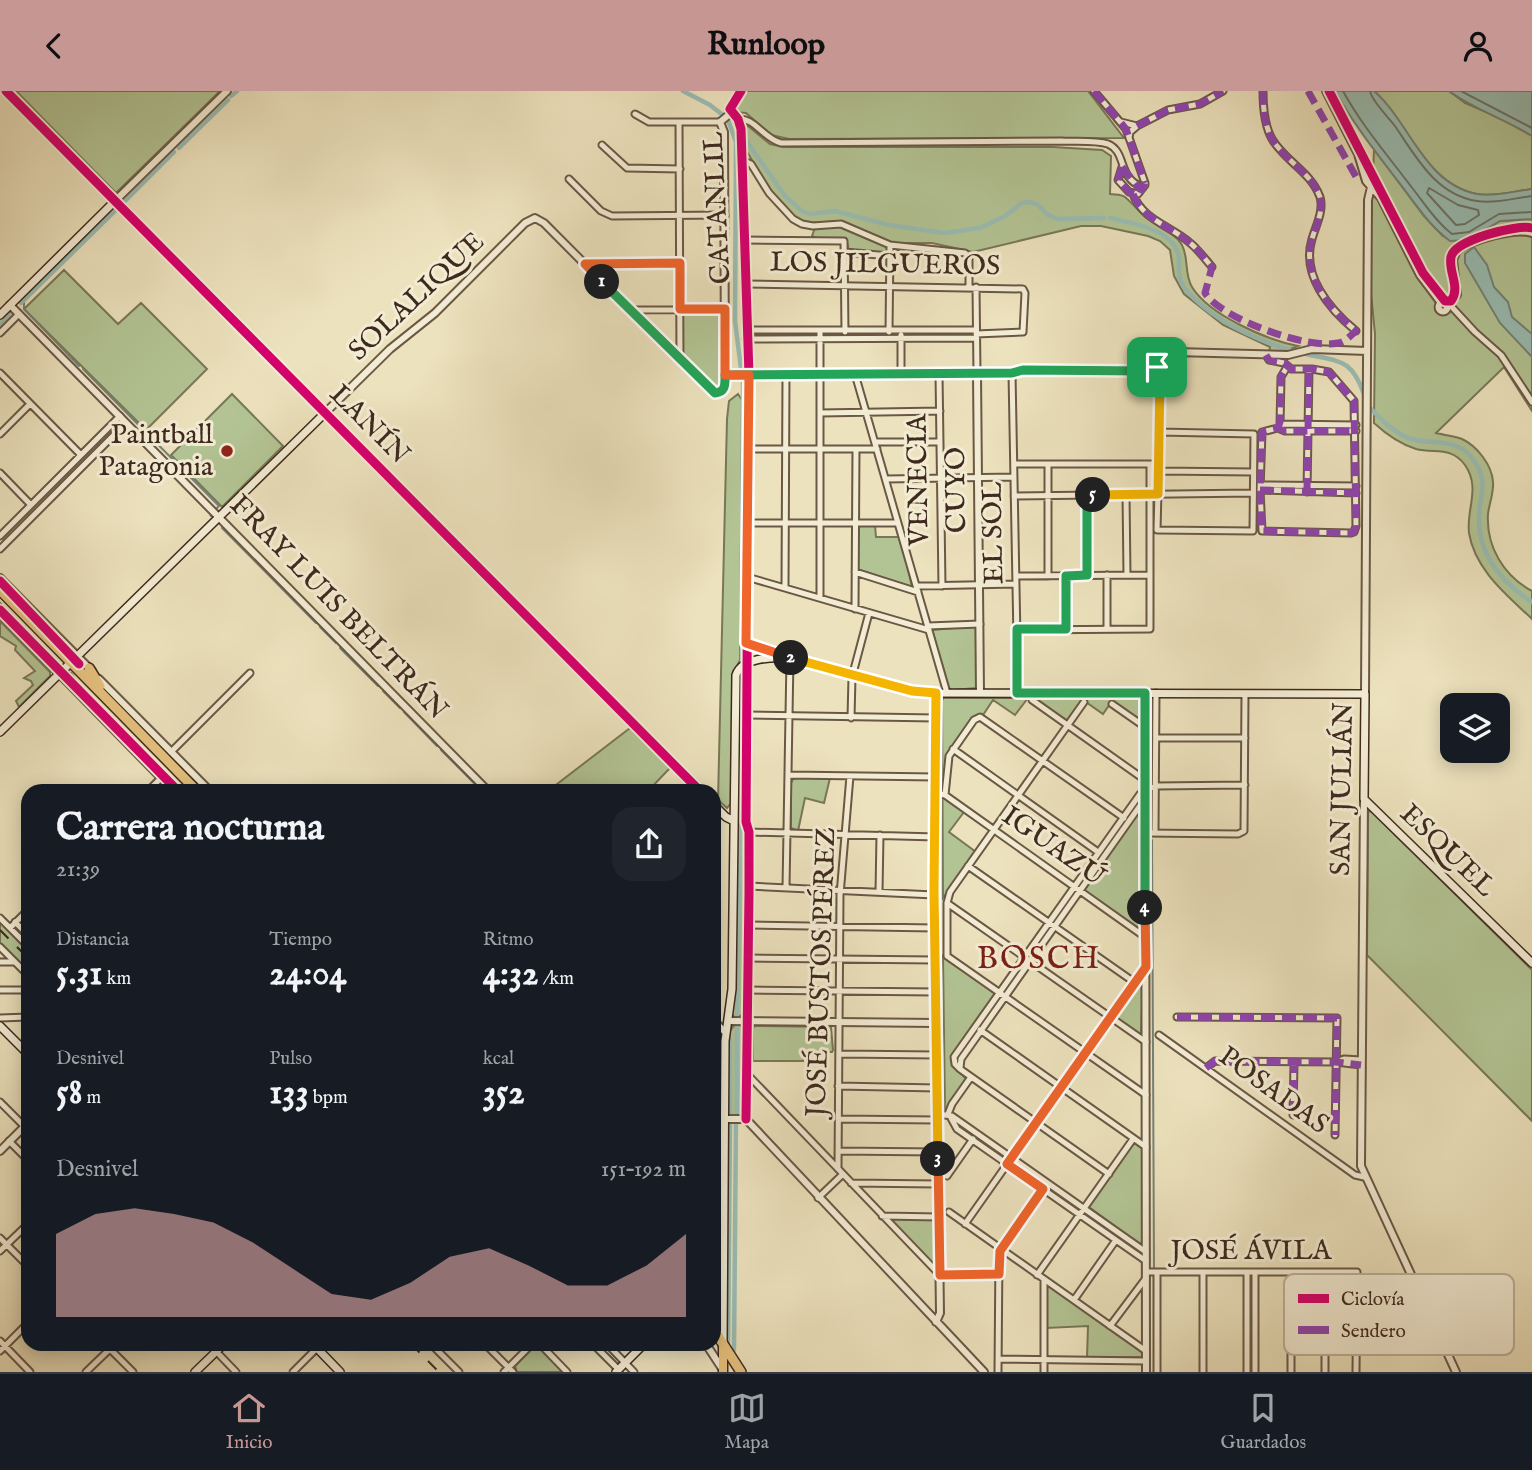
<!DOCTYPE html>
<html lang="es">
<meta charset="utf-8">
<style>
:root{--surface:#171b24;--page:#20242c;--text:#f1f3f6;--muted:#9ea1a6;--line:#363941;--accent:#c59692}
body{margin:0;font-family:"IM FELL English",serif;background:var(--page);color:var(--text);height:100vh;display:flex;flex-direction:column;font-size:26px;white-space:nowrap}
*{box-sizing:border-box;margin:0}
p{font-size:23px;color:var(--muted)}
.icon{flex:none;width:38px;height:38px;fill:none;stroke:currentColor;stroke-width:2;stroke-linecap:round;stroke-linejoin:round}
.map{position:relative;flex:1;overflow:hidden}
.sheet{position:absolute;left:21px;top:693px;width:700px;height:567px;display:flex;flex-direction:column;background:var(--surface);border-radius:21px;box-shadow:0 4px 18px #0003}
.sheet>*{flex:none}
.controls{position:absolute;left:1440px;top:602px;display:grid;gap:14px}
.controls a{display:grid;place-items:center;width:70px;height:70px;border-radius:14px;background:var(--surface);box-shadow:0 4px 18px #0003;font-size:35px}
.pin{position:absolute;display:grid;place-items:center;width:60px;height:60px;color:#fff;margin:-30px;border-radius:14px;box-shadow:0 4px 10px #0006}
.km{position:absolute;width:35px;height:35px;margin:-18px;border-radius:50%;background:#222;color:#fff;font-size:19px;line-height:35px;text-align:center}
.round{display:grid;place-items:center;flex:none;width:74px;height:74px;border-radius:21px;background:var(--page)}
.overview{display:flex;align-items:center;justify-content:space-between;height:119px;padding:0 35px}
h1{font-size:38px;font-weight:800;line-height:52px}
.figures{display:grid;grid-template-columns:repeat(3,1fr);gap:10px;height:119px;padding:7px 35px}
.figures div{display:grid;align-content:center}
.figures b{font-size:35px;font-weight:800}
.figures small{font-size:19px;font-weight:400}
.figures p{font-size:19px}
.chart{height:196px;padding:14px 35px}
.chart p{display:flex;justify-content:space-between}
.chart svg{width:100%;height:126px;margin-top:7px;fill:var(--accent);opacity:.7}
header{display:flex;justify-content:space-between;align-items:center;height:91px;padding:0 35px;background:var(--accent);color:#111;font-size:32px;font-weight:800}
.tab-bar{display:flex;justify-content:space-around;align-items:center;height:98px;border-top:2px solid var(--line);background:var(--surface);font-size:19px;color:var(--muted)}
.tab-bar a{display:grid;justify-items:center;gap:4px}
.tab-bar .selected{color:var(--accent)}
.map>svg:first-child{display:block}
</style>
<header><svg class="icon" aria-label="back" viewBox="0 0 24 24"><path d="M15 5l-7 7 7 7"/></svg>Runloop<svg class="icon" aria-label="person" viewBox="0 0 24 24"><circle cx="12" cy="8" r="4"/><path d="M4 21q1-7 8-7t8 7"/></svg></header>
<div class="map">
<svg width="1532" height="1281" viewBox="0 0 1532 1281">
<rect width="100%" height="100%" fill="#ece2bd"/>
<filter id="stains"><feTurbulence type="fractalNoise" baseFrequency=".00286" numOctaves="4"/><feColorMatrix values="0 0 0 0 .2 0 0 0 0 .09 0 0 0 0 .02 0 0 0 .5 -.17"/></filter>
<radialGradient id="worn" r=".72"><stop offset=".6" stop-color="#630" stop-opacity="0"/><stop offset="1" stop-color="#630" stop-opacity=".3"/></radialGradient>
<path fill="#b3c494" stroke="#787758" stroke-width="2" d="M16 0H220L116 102Z
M746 0H1088L1124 47 789 48 771 44 746 22 735 21 737 13Z
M1374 0H1449L1465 12 1502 28 1532 45V98C1515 100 1494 106 1477 103 1425 93 1409 32 1374 0Z
M748 35 770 53 784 56H1053L1102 59 1111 65 1110 103C1115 104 1121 103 1125 106 1132 112 1138 119 1144 125 1156 135 1174 140 1182 154 1189 167 1184 183 1192 196 1209 224 1267 249 1298 255L1285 260 1269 261 1270 256 1223 234 1184 203 1174 185 1170 159 1160 150 1148 145 1101 135H1081L973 161 932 152H891L841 130 806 132 795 127 766 94 745 57V36Z
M1374 58 1424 125 1443 145 1468 149 1500 130 1532 128V320L1504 276 1436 342C1444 344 1454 345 1462 348 1477 355 1492 374 1493 391 1494 402 1489 413 1488 423 1486 456 1504 485 1532 500V528C1507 504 1475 479 1469 442 1466 418 1481 397 1465 374 1451 355 1435 363 1416 358 1400 353 1387 344 1374 332L1375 243 1369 182Z
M841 135 886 155 888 162 849 160 846 147H816L812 145 815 137Z
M64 179 118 233 141 212 207 278 146 339 24 218Z
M685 220H718L723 223V292L720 297H712L683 266 682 224Z
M232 303 283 355 222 416 171 364Z
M738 303 742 309 740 569 734 581 731 712 727 717 718 709 727 328 729 310Z
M861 434H875L876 446H901L912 496 857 478 858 436Z
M0 512 60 573V577L59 578 0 520Z
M0 530 50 581V585L19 616 16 610 33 594 31 590 24 587 35 580 15 559 16 555 0 545Z
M973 535 977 538V597L952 599 949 597 932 539Z
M743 580 747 744 744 923 735 927 732 923 739 582Z
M67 581 71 582 77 591 185 700H177L66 587Z
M944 607H1028L1015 624 993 609 983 624 973 626C952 656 924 692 964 721L949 741 976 761 943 807 942 609Z
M1033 607H1139L1143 611V625L1138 628 1112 610 1103 623 1083 609 1069 628 1066 629Z
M630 637 670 677 648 700H548Z
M797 687H830L824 712 805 707 798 740 791 737V692L793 688Z
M1140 718 1143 720V834L1140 838 1084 800Z
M1371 720 1532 879V1030L1367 864 1368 721Z
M0 829 28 857V881L0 852Z
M943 865 995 903 953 966V973L966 988 945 1020Z
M1140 888 1143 889 1141 946 1114 928V924Z
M739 933 744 938 743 1021 740 1025H729C726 1013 725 951 730 940 733 935 734 935 739 933Z
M755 935 831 936 833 959 832 961H803V970H753V937Z
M718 947 721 948 720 1047H714V951Z
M1136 1052 1143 1058V1149L1140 1154 1089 1116 1133 1053Z
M888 1127 936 1129V1173L934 1174Z
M1048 1193 1142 1259 1143 1266 1087 1267 1088 1235 1046 1237V1196Z
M534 1255 539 1256 564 1281H517L515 1275Z"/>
<path fill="#99bdb3" stroke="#758277" stroke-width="2" d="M1335 0H1374C1410 31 1424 93 1477 103 1494 106 1515 100 1532 98V128L1500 130 1468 149 1450 150C1432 137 1420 119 1407 102 1382 69 1355 36 1335 0Z
M1449 0H1532V45C1505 28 1475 19 1449 0Z
M1474 156 1487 174 1494 196 1508 211 1512 226 1532 243V266L1500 232 1465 172V163Z"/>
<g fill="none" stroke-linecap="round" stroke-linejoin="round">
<path stroke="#6c7468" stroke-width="2" d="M1343 0C1362 35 1389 66 1413 98 1425 113 1436 131 1452 143L1469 141 1499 123 1532 121
M1370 0C1371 9 1388 26 1395 35 1416 66 1436 104 1477 110 1494 113 1515 107 1532 105
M1461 0 1532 37
M1429 97 1458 114 1478 119 1479 124 1465 133 1456 134 1427 102Z"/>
<path stroke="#758277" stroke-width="2" d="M24 209V218L79 275
M83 278 219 415 216 418
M210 423 211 425
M222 437 316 532
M320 536 336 552
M340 557 378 595
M383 600 400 617
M404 621 437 655
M441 659 476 694
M1152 749 1154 1177
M714 937 715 938
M1154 1185V1281"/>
<path stroke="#99bdb3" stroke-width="4.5" d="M683 0 710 14 724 25
M231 5 237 0
M728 29 736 51 735 230 741 278
M745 48 785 105 802 120 810 123 835 120 889 134 944 142 980 137 1005 125 1022 112 1029 111 1037 113 1048 124 1058 128 1104 127
M179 57 228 9
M124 111 174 61
M1110 127C1132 132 1178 139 1179 169 1179 181 1178 190 1186 199 1213 230 1254 248 1292 260
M21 212 117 118
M0 233 9 223
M1306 263C1340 271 1351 267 1364 303
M1370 317C1381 328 1393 341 1408 347 1431 355 1455 345 1472 367 1489 390 1481 399 1479 423 1477 463 1501 491 1532 511
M742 572 743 290
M737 927 742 580
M730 1024V949
M737 1024V933
M728 1252 730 1033
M734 1259 736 1033"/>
<g stroke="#6a5845" stroke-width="9">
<path id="minor" d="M1094 0 1126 38 1145 92
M1263 0C1263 16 1264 34 1272 48 1285 70 1311 81 1320 106 1324 120 1316 134 1312 148 1301 184 1329 218 1356 240
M635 23 649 31H720
M738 28C754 26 764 48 781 52L1062 50C1076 51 1095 49 1108 53 1127 61 1117 86 1142 96L1145 92
M1121 31 1137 35 1130 41 1129 47
M679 32 680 269
M1137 35 1168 19 1200 13 1223 0
M602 54 627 77 680 78
M742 69 751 73 769 102 793 128 802 133 813 135 841 133 890 154 965 162 969 166V196
M1122 76 1118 89 1129 101 1138 103 1145 94
M569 88 601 120 612 125 725 124
M1133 103C1142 128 1170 135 1189 151 1198 158 1205 168 1212 176
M744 149 844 150 845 241
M845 161 890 165
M585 173 680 172
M745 193 1023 198 1025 202 1023 241 976 243
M976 196 977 283
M1450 214 1475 241 1501 264 1532 311
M630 219 725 218
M746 239H976
M820 239V507
M889 241 890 154
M0 242 19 223
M746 248 976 247
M1266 264 1269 269 1284 272 1291 278H1312L1329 281 1354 310 1356 435 1354 441 1351 442 1262 440 1260 399 1262 341 1278 337 1285 340H1356
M1157 276C1164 291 1160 314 1159 330 1159 366 1158 402 1157 439L1253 440 1254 343 1159 341
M0 282 81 364
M1012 282 1018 602
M855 283 947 602
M901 283V244
M939 283 942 495
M820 322 940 320
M1280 333 1356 334
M1280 334 1281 286 1287 276
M0 343 30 313
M875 351H940
M748 358H877
M1014 373H1152
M1048 373V485
M1159 380 1253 381
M0 382 31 414
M886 388 1014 386
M1260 394 1356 395
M1260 399 1356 402
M1307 401 1309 278
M1126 403 1127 484
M1087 404V484
M1014 405 1253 402
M747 432H898
M0 445 120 325
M0 458 126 332
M855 481 918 501
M1107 484V538
M1016 485 1150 484
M1066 485V538
M747 486 929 539
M917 495 1016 493
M785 497 786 284
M855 518 856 358
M928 535 980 533
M1016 539 1150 538V373
M1032 609 1145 689
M1084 611 950 801 947 812V865L1146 1004
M1112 613 1145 636
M746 624 936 627
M851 627 852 586 869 522
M1156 647H1245
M953 658 1098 761
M171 661 250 582
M789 684 936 686
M148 700 161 687
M474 700 481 693
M936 702 945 704 1145 846
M945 704 949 665 974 629 980 626 1124 727
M749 741 936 746
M1145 742 1238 743 1244 740 1245 603
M1155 742 1156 602
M968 775 1134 891
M749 795 934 804
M786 797 790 567
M879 801 880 744
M947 812 1146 951
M0 827 28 855
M15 831 28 844
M749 834 935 837
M10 837 28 819
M0 856 28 884
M748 867 935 869
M0 871H14
M0 899H28
M748 899 936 901
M1177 926 1337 927 1335 1044
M0 927 28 926
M980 939 1146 1056
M1159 944 1355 1084 1364 1086
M839 963 936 964
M1336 971 1344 968 1361 969
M960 977 961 968 1144 709
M1206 977 1215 970 1336 971 1361 974
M747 983 940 1184 999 1183
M838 995 937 997
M0 1011 24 1035
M937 1023 952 1025 1146 1161
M948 1023 952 1013 971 986
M1293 1024 1294 971
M951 1027 957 1038 1146 1170
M838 1028 937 1029
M9 1050 28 1069
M838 1060 938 1061
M838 1078 840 804 850 685
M1109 1083 960 978 955 973 954 966 1140 703 1148 697 1156 695 1245 694
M947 1085 973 1048
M851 1092 938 1093
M818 1107 843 1083
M949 1121 1146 1260
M882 1125 939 1126
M965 1133 1146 876
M0 1147 28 1175
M0 1160 28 1133
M1146 1181H1357L1356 1281
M1203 1181V1281
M1247 1181V1281
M1255 1181V1281
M1291 1181V1281
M1037 1184 1133 1048
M1044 1189V1281
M1074 1209 1116 1149
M1110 1235 1146 1187
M0 1250 30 1281
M105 1253 133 1281
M209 1253 236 1281
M431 1253 459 1281
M485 1253 513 1281
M540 1253 567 1281
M593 1253 619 1279
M607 1253 634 1281
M0 1260 28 1232
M1000 1268 1146 1270
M86 1281 115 1253
M293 1281 317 1257
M504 1281 532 1253
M998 1281 999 1162 1043 1098
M1157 1281V1181
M1325 1281V1181"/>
</g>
<g stroke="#6a5845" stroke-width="10">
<path id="tertiary" d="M741 0 730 18 738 28 741 38 749 284 746 731 749 741V802L746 1028
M1326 0 1358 63 1366 90 1381 107 1420 184 1441 212
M115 110 227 0
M1457 204 1453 169 1457 159C1473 149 1514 136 1532 142
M1438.5 216a4.5 4.5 0 1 1 9 0a4.5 4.5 0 1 1-9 0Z
M10 214 488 700
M1447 217 1457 203
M977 283 980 602
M725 284 1012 282 1023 279 1147 280C1160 278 1162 264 1175 261L1288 264 1312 258 1367 260
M325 322 390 258 435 222 525 132 535 127 544 132 711 300 721 301 725 294V284L724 41 720 31 731 22
M0 487 92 580
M0 522 174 700
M746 552 785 565
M99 588 210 700
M1145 602 1146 1281
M1365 603 1368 109 1371 96
M1364 708 1361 1075 1456 1281
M714 930 726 942
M728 930 936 932
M724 1028H746
M746 1028 984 1281
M0 1060 28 1032
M714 1218 722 1229
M936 1231 940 1222 934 796 936 602
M706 1253 723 1279"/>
</g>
<g stroke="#3e2a1d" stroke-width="10">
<path id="secondary" d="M6 0 700 700
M0 224 115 110
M0 641 325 322
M714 714 726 726 734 730
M0 935 28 963
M723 1252 725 950 732 898 736 584C742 566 774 566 790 567L925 602 1365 603 1364 708 1532 872
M313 1253 340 1281
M195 1281 224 1253
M616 1281 644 1253"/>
</g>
<g stroke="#3e2a1d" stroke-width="11">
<path id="primary" d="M723 1252V1281"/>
</g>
<g stroke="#3e2a1d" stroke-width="12">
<path id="trunk" d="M0 499 197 700
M89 577 100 595
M714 1239 741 1281"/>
</g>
<use href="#minor" stroke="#f3ecd4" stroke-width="5"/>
<use href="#tertiary" stroke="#f3ecd4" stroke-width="6"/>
<use href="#secondary" stroke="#f3ecd4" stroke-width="7"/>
<use href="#primary" stroke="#e6c17e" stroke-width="8"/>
<use href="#trunk" stroke="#e6c17e" stroke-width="9"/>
<path stroke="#3e2a1d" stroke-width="2" stroke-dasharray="12 12" stroke-linecap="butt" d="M0 839 28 867
M411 1253 439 1281"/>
<path stroke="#8e44ad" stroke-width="7" stroke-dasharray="14 7" stroke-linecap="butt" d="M1094 0 1126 38 1145 92
M1308 0 1359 91
M1137 35 1168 19 1200 13 1223 0
M1122 76 1118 89 1129 101 1136 104 1140 102 1145 92
M1122 76 1138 96 1143 95 1145 92
M1133 103C1142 128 1170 135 1189 151 1198 158 1205 168 1212 176L1205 202C1220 227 1308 259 1338 252 1345 251 1350 245 1356 240 1329 218 1301 184 1312 148 1316 134 1324 120 1320 106 1311 81 1285 70 1272 48 1264 34 1263 16 1263 0
M1266 264 1269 269 1284 272 1291 278H1312L1329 281 1354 310 1356 435 1354 441 1351 442 1262 440 1260 399 1262 341 1278 337 1285 340H1356
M1278 337 1280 331 1281 286 1287 276
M1260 399 1356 402
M1307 401 1309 278
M1177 926 1337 927 1335 1044
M1206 977 1215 970 1336 971 1361 974
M1293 1024 1294 971"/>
<g stroke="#f3ecd4" stroke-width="13">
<path id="cycleway" d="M6 0 700 700
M741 0 730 18 738 28 741 38 749 284 746 731 749 741V802L746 1028
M1329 0 1423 182 1445 210H1451C1461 196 1448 181 1451 166 1454 149 1517 133 1532 137
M0 490 79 573
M0 519 178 700"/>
</g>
<use href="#cycleway" stroke="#d6006c" stroke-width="9"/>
</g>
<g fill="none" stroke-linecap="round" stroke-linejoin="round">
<g stroke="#fff" stroke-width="14">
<path id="split-1" d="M602 191 715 302C726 301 725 293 725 284L1012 282 1023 279 1147 280 1157 276"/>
</g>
<g stroke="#fff" stroke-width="14">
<path id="split-2" d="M602 191 585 173 680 172V218H725V284H749L746 552 791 567"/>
</g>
<g stroke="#fff" stroke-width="14">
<path id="split-3" d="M791 567 912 600 936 602 934 800 938 1068"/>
</g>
<g stroke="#fff" stroke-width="14">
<path id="split-4" d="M938 1068 940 1184 999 1183 1000 1160 1043 1098 1007 1073 1146 876 1145 817"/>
</g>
<g stroke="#fff" stroke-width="14">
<path id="split-5" d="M1093 404H1087V484L1066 485V538H1017V602H1145V817"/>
</g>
<g stroke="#fff" stroke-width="14">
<path id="split-6" d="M1093 404 1158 403 1160 286 1157 276"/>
</g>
<use href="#split-1" stroke="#22a559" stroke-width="9"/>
<use href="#split-2" stroke="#f0652b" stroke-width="9"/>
<use href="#split-3" stroke="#f5b400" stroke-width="9"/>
<use href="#split-4" stroke="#f0652b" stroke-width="9"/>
<use href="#split-5" stroke="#22a559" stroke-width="9"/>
<use href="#split-6" stroke="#f5b400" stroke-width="9"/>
</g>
<circle fill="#8f2418" stroke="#f3ecd4" stroke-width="2.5" cx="227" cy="360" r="7"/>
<g text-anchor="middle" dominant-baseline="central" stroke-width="6" stroke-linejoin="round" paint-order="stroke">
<g font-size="28" fill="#3e2a1d" stroke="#f3ecd4">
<text transform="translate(718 117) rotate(-93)">CATANLIL</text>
<text transform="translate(885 174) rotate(1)">LOS JILGUEROS</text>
<text transform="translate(417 206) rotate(-43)">SOLALIQUE</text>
<text transform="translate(369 334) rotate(45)">LANÍN</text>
<text transform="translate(919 389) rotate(-91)">VENECIA</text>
<text transform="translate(957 399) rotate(-91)">CUYO</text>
<text transform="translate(994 442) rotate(-91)">EL SOL</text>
<text transform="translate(338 517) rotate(46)">FRAY LUIS BELTRÁN</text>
<text transform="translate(1343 698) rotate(-89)">SAN JULIÁN</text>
<text transform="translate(1053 756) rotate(35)">IGUAZÚ</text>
<text transform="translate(1447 760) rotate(44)">ESQUEL</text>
<text transform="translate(822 881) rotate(-88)">JOSÉ BUSTOS PÉREZ</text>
<text transform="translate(1273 1000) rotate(36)">POSADAS</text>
<text x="1251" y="1160">JOSÉ ÁVILA</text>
</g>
<g font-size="28" fill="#3e2a1d" stroke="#f3ecd4" text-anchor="end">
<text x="213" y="344">Paintball<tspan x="213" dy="32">Patagonia</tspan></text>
</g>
<g font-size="32" letter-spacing="2" fill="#7a1f14" stroke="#f3ecd4">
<text x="1039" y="868">BOSCH</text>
</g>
</g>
<rect x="1284" y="1183" width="230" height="81" rx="10" fill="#f3ecd4" stroke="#bdb29d" stroke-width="2"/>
<rect x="1298" y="1203" width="31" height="9" fill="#d6006c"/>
<rect x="1298" y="1235" width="31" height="8" fill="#8e44ad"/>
<g font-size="19" fill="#3e2a1d">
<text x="1341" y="1214">Ciclovía</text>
<text x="1341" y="1246">Sendero</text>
</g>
<rect width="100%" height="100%" filter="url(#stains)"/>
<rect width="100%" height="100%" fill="url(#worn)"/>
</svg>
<div class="controls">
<a><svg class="icon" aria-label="layers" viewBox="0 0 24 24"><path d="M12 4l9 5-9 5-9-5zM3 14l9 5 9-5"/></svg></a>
</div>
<div class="pin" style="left:1157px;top:276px;background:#1e9e55"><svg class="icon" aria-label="arrive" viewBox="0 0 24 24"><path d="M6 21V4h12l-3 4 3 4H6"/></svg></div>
<b class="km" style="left:602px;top:191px">1</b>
<b class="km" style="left:791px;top:567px">2</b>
<b class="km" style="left:938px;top:1068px">3</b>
<b class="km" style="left:1145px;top:817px">4</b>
<b class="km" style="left:1093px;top:404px">5</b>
<section class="sheet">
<div class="overview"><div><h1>Carrera nocturna</h1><p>21:39</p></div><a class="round"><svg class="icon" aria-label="share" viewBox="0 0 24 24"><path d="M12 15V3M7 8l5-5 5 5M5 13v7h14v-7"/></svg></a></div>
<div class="figures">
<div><p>Distancia</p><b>5.31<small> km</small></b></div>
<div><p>Tiempo</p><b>24:04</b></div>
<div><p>Ritmo</p><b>4:32<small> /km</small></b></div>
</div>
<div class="figures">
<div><p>Desnivel</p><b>58<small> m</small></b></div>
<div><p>Pulso</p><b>133<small> bpm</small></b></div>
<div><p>kcal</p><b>352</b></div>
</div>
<div class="chart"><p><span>Desnivel</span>151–192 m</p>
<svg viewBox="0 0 160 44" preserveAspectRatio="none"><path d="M0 44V15L10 8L20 6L30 8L40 11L50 18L60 27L70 36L80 38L90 32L100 23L110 20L120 26L130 33L140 33L150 26L160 15V44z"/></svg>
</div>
</section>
</div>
<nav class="tab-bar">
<a class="selected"><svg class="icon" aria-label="home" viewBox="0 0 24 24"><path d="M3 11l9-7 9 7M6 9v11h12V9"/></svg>Inicio</a>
<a><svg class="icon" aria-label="map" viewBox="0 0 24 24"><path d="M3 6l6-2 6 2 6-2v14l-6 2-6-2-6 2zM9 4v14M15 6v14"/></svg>Mapa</a>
<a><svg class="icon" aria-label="saved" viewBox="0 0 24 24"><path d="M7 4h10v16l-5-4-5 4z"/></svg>Guardados</a>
</nav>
